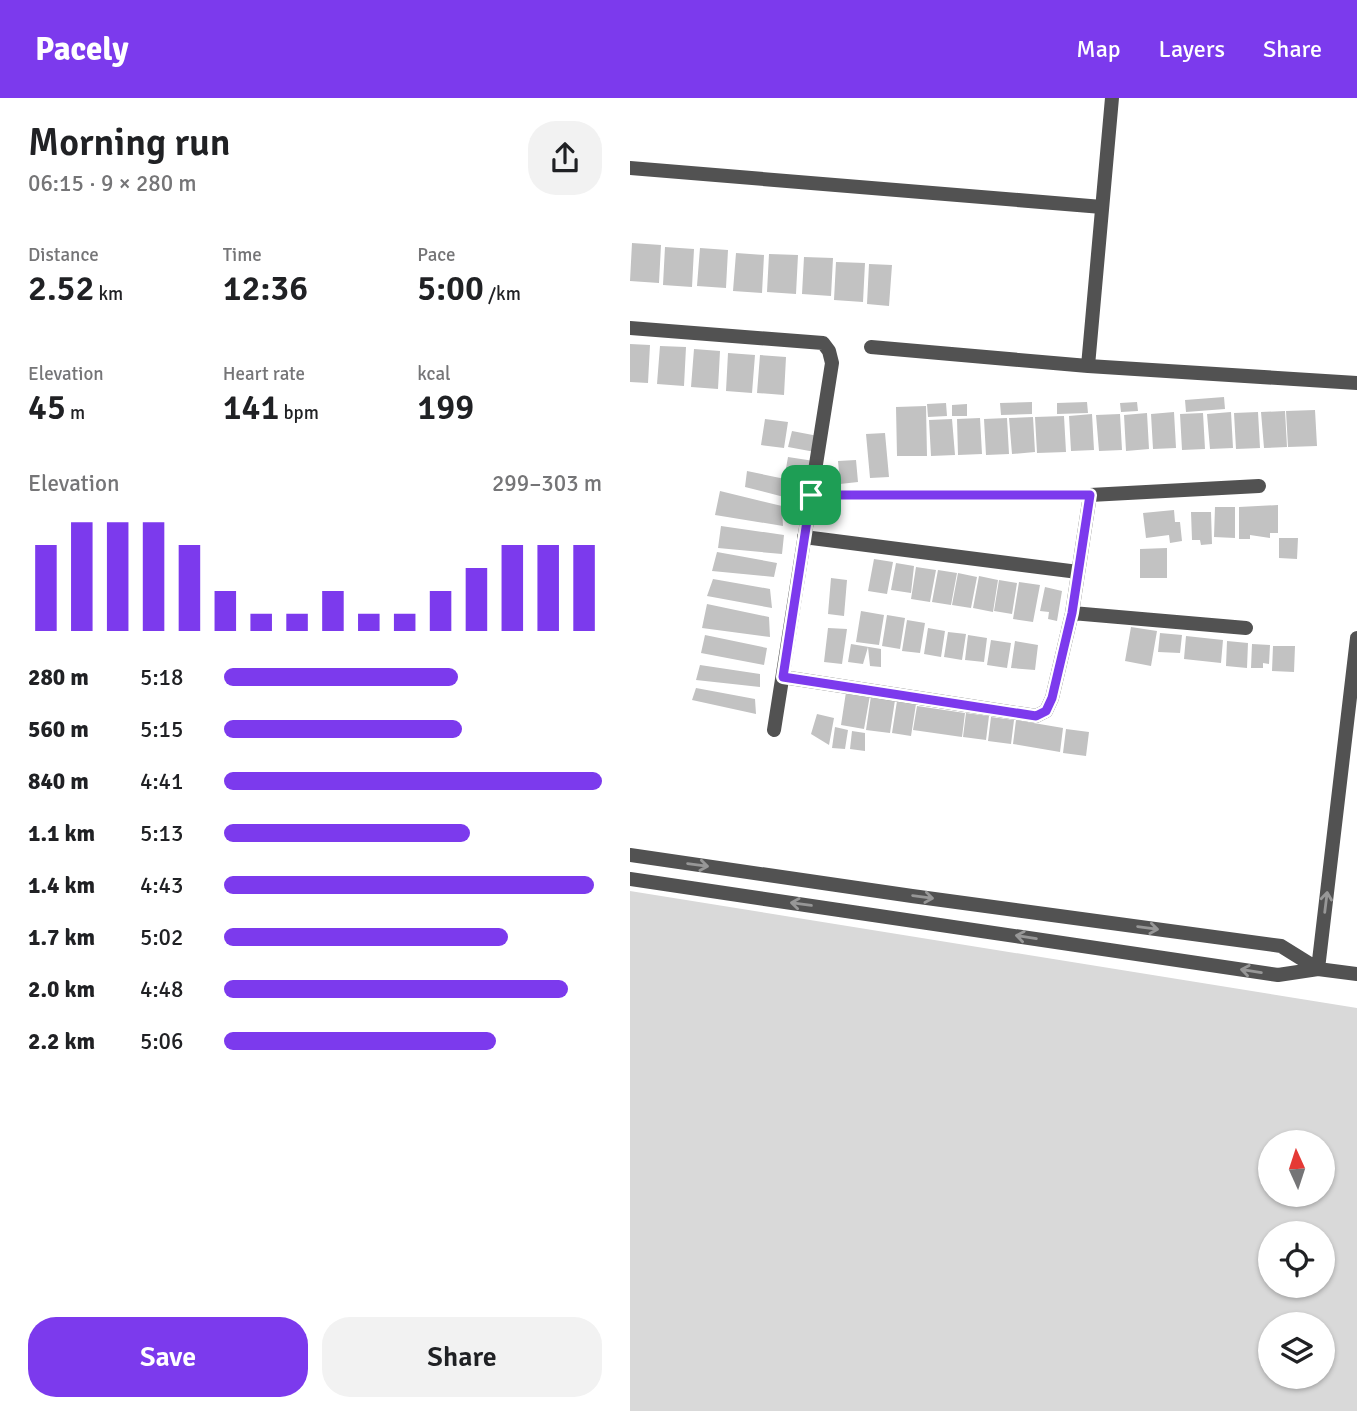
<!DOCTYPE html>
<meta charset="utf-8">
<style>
:root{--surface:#fff;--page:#f2f2f2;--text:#202124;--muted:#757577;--accent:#7c3aed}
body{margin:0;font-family:Signika,sans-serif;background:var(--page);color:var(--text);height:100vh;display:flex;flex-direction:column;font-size:26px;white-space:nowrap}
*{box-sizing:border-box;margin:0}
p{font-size:23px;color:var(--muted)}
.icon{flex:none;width:38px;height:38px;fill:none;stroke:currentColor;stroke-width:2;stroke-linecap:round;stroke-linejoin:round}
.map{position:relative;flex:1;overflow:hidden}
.drawer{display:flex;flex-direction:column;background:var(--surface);width:630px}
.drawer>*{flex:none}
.needle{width:46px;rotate:357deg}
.controls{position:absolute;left:628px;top:1032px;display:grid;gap:14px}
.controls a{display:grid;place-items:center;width:77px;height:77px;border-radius:50%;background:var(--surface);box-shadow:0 2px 5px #0004;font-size:35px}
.pin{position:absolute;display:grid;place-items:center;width:60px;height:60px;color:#fff;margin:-30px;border-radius:14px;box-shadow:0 4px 10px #0006}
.round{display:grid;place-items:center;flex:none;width:74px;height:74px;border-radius:28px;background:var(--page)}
.head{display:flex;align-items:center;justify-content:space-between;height:119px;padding:0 28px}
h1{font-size:38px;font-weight:600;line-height:52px}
.metrics{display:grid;grid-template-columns:repeat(3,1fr);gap:10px;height:119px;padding:7px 28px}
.metrics div{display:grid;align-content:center}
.metrics b{font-size:35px;font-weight:600}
.metrics small{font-size:19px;font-weight:400}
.metrics p{font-size:19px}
.chart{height:196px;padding:14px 28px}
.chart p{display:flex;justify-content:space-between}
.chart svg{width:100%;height:126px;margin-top:7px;stroke:var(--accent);stroke-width:6}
.cta{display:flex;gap:14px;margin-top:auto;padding:14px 28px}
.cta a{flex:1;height:80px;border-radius:28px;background:var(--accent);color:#fff;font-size:28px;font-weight:600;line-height:80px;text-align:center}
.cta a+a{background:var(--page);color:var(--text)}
ul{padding:0 28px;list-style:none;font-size:23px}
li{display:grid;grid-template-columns:112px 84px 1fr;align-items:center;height:52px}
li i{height:18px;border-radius:9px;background:var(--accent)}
header{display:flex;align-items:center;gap:42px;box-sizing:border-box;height:98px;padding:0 35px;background:var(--accent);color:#fff}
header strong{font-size:33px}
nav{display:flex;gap:38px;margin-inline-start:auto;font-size:24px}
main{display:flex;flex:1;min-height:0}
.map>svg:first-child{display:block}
</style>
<header>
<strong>Pacely</strong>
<nav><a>Map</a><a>Layers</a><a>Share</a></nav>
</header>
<main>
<section class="drawer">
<div class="head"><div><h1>Morning run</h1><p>06:15 · 9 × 280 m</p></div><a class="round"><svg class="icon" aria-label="share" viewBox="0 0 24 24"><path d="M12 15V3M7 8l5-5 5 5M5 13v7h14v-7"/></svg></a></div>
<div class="metrics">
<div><p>Distance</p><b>2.52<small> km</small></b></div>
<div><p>Time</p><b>12:36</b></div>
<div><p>Pace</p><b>5:00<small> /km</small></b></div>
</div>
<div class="metrics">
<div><p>Elevation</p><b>45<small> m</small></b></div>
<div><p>Heart rate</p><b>141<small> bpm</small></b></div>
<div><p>kcal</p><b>199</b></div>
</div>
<div class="chart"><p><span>Elevation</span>299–303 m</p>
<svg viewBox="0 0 160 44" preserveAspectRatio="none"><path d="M5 44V14M15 44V6M25 44V6M35 44V6M45 44V14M55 44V30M65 44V38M75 44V38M85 44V30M95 44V38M105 44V38M115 44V30M125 44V22M135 44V14M145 44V14M155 44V14"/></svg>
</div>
<ul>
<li><b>280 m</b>5:18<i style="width:62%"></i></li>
<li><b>560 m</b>5:15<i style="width:63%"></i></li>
<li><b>840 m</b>4:41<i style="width:100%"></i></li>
<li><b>1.1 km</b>5:13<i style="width:65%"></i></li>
<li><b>1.4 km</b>4:43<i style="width:98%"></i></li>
<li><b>1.7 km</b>5:02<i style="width:75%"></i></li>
<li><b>2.0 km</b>4:48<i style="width:91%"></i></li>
<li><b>2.2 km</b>5:06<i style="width:72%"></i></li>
</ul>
<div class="cta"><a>Save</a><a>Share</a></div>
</section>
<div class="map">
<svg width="727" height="1313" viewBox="0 0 727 1313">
<rect width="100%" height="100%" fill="#fff"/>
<path fill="#d9d9d9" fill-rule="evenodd" d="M0 793 727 910V1313H0ZM640 1045H693V1097H640ZM640 1136H693V1188H640ZM640 1227H693V1279H640Z"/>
<path fill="#c2c2c2" d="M2 145 31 147 29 185 0 183Z
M35 149 64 151 62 189 33 187Z
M70 150 98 152 96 190 67 188Z
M106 155 134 157 132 195 103 193Z
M139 156 168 157 166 196 137 194Z
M174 159 203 160 201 198 172 196Z
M206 164 235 165 233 204 204 202Z
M239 166 262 167 259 208 237 206Z
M0 246 20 247 18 285 0 284Z
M30 248 56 249 54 288 27 286Z
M64 251 90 253 88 291 61 289Z
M98 255 125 257 122 295 96 293Z
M130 257 156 259 154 297 127 295Z
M594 299 595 311 556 314 555 302Z
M402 304V316L371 317 370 305Z
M457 304 458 315 427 316V305Z
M507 304 508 313 491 314 490 305Z
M316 305 317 318 298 319 297 306Z
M337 306V318H322V307Z
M296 308 297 358H267L266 309Z
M685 312 687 348 658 349 656 313Z
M655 313 657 349 634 350 631 314Z
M544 314 546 350 523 351 521 316Z
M601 314 603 350 580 351 577 316Z
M628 314 630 350 606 351 604 315Z
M517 315 519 351 496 353 494 317Z
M573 315 575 351 552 352 550 316Z
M462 316 464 352 441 353 439 318Z
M490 316 492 352 469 353 466 317Z
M434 318 436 354 407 355 405 319Z
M403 319 405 354 382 356 379 320Z
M350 320 352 356 328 357 327 321Z
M377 320 379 356 356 357 354 321Z
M135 321 158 324 154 350 131 347Z
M322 321 325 357 301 358 299 322Z
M162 333 188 338 185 354 158 349Z
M255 335 259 379 240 380 236 336Z
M158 359 184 363 181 381 155 376Z
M226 362 228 384 210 386 208 363Z
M117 373 155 381 154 399 115 389Z
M90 393 152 408 153 428 85 417Z
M648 407V435H640V440L620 437V441H609V409Z
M585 409H605V440L584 439Z
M544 412 545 424H550L552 443 540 445 539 437 516 440 513 415Z
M561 414H581L582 446 571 447 570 442H562Z
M91 428 154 437 152 456 88 450Z
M649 440H668L667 461 649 460Z
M537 450V480H510V451Z
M87 454 147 465 144 479 82 473Z
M244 461 263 464 257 496 238 493Z
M266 465 284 468 281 495 261 492Z
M286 469 306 472 300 504 281 501Z
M308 472 327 475 321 507 302 504Z
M328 475 347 479 341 510 322 507Z
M349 478 368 482 363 514 343 510Z
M201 480 217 482 214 518 198 516Z
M83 481 140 491 142 510 77 498Z
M369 482 387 485 382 516 364 513Z
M389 484 410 487 403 524 383 521Z
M415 489 432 493 427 523 418 521 419 514 410 513Z
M77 506 139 519 140 539 72 530Z
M231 513 254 517 249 547 226 544Z
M257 517 275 520 270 551 252 548Z
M277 522 295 525 290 555 272 553Z
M501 529 527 533 521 568 495 563Z
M198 530 217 531 212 566 194 564Z
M298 530 315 533 311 559 294 556Z
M318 534 336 536 332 562 314 559Z
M530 535 552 537 550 555 528 554Z
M75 537 137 550 134 567 71 555Z
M338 537 357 540 354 564 335 562Z
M556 538 593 542 591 565 554 561Z
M361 542 381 545 377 570 357 567Z
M385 543 408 547 405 572 381 570Z
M597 543 618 545 617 570 596 568Z
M221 546 251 551V569L240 568 238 549 233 566 218 564Z
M622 546 640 547 639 566 633 565V570H621Z
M643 548H665L664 574 642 573Z
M70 567 130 576V589L66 582Z
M66 590 125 601 126 616 62 602Z
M216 594 240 597 234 631 211 627Z
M241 598 265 602 260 635 236 632Z
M267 603 286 606 281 638 262 635Z
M287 608 335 615 332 639 283 632Z
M336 615 359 618 356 642 333 639Z
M187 616 204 620 199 647 181 636Z
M361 619 384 622 381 646 358 643Z
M386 622 433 630 430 654 383 646Z
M205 629 218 632 215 651 202 650Z
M436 631 459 634 456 658 433 655Z
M222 633 235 635V653L220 651Z"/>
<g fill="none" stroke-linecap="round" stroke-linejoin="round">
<path stroke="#525252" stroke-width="14" d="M0 70 472 109
M0 230 193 245 199 253 202 265 144 632
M241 249 458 268 727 285
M458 268 482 0
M181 397H460L629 388
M174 439 448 474
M442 515 616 530
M153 579 406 618 416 613 422 600 442 515 460 397
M0 757 282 798 651 848 688 871
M0 781 648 877 688 871 727 876
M688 871 727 540"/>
</g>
<defs><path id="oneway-shaft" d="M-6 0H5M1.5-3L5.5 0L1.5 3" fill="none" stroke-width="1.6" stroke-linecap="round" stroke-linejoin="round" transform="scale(1.75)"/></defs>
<g stroke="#979797">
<use href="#oneway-shaft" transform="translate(68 767) rotate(8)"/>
<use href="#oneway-shaft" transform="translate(293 799) rotate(8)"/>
<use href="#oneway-shaft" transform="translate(696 804) rotate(-83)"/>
<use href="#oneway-shaft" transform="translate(171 806) rotate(-172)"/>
<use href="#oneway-shaft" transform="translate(518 830) rotate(8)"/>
<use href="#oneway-shaft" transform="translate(396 839) rotate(-171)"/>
<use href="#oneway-shaft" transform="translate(621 873) rotate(-171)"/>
</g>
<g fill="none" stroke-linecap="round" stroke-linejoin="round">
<g stroke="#fff" stroke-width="14">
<path id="route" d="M181 397H460L442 515 422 600 416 613 406 618 153 579Z"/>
</g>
<use href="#route" stroke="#7c3aed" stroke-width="9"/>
</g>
</svg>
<div class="controls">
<a><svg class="needle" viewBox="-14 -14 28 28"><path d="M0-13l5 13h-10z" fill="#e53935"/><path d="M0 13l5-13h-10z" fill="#757577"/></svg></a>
<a><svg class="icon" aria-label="locate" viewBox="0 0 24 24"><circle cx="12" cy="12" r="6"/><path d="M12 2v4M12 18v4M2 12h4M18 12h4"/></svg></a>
<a><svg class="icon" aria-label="layers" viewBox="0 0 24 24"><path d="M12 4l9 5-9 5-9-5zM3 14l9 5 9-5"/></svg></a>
</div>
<div class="pin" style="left:181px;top:397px;background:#1e9e55"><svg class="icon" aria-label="arrive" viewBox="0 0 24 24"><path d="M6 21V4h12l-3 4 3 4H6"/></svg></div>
</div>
</main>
